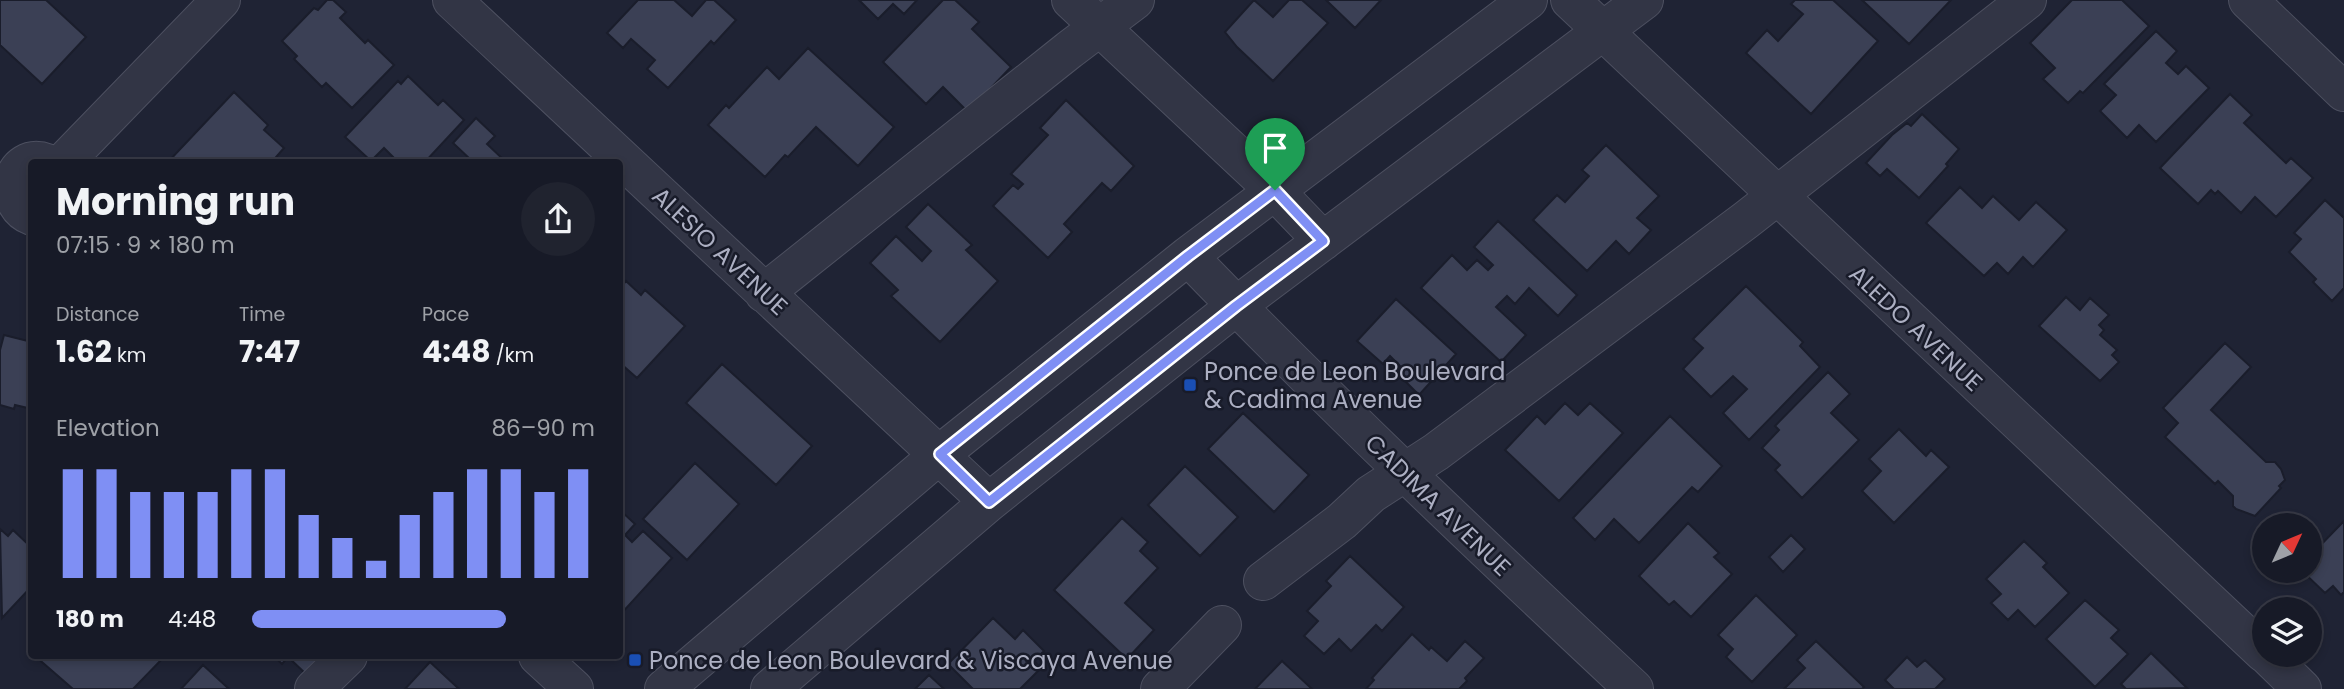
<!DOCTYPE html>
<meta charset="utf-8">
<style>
:root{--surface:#171a27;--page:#20232f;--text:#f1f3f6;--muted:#9ea1a7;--line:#363844;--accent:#7f8ff4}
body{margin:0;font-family:Poppins,sans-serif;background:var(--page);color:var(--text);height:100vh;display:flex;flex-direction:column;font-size:26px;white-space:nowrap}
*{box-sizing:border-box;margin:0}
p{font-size:23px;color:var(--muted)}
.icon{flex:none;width:38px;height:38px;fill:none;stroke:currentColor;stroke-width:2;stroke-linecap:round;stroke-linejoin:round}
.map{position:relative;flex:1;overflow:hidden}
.panel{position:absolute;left:28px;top:159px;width:595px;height:500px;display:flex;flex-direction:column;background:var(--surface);border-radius:7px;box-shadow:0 4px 10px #0003,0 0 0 2px var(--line)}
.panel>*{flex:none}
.needle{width:46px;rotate:46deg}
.tools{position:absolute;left:2252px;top:513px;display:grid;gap:14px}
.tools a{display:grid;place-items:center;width:70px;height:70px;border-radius:50%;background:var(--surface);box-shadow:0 4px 10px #0003,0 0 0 2px var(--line);font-size:35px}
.pin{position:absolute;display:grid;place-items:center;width:60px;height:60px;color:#fff;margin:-72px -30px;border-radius:50% 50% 50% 0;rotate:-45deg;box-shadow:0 0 7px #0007}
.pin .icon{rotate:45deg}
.round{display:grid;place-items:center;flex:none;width:74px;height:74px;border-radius:37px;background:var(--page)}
.head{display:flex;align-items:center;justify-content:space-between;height:119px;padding:0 28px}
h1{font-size:38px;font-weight:700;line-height:52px}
.figures{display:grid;grid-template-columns:repeat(3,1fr);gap:10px;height:119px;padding:7px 28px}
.figures div{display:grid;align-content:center}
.figures b{font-size:30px;font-weight:700}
.figures small{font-size:19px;font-weight:400}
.figures p{font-size:19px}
.chart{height:196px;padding:14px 28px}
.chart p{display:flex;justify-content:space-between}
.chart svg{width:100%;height:126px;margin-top:7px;stroke:var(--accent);stroke-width:6}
ul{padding:0 28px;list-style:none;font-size:23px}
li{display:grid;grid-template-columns:112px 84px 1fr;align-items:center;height:52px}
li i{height:18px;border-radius:9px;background:var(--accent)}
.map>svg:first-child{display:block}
</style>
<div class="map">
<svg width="2344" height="689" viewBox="0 0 2344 689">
<rect width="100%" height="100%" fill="#1f2334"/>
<path fill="#3b4055" stroke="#1a1d2b" stroke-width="2" d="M0 0H46L86 37 42 84 0 45Z
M327 0H333L346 12 340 18 365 43 368 40 394 65 352 108 326 83 322 87 294 59 297 56 282 41 314 8 318 10Z
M638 0H674L692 16 706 0H714L736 20 714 44 711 41 668 88 647 69 655 60 631 39 623 48 607 33Z
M859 0H917L904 14 893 4 878 19Z
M943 0H955L979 22 972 29 1011 67 968 112 943 87 926 104 883 62Z
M1254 0 1273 17 1289 0H1302L1328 23 1273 81 1237 47 1225 32Z
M1326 0H1381L1355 28Z
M1795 0H1833L1878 41 1811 114 1746 53 1767 30 1778 41 1803 14 1791 4Z
M1862 0H1951L1909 44Z
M2072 0H2122L2149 26 2083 93 2080 91 2068 103 2043 79 2055 68 2030 43Z
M2156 31 2177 51 2166 63 2178 74 2186 66 2209 88 2156 142 2139 125 2127 138 2100 111 2116 95 2104 84Z
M808 48 894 127 858 166 816 127 788 157 785 155 765 177 708 125 726 105 729 108 767 67 779 79Z
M408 76 438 105 443 100 464 120 424 163H399L384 148 371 161 345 137 398 81 401 84Z
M234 92 268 125 264 130 284 148 271 163 264 159 261 163H167Z
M2230 94 2252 115 2244 123 2286 163 2291 158 2313 178 2276 217 2255 197 2241 213 2218 191 2215 194 2211 190 2198 204 2160 168Z
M1066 100 1134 166 1111 191 1102 183 1064 224 1072 232 1048 258 993 206 1013 185 1018 189 1023 184 1011 174 1048 135 1040 128Z
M1922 114 1959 149 1946 164 1948 166 1919 198 1887 169 1880 176 1866 163 1892 135 1907 123 1911 126Z
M476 118 495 136 487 144 507 163H465L469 158 453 143Z
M1606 145 1659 196 1637 218 1651 230 1629 254 1616 241 1587 271 1533 220 1557 195 1565 202 1589 176 1582 170Z
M1960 187 1982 208 1993 196 2019 220 2036 202 2067 230 2033 267 2023 257 2008 274 1997 263 1984 276 1926 223Z
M2325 200 2344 218V288L2332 301 2313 282 2316 279 2289 252 2301 239 2294 233Z
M928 204 972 245 966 250 998 281 940 342 891 296 898 290 870 263 896 236 922 261 931 251 906 227Z
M1498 221 1577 295 1558 316 1529 288 1515 304 1507 296 1496 307 1526 335 1501 362 1421 288 1452 255 1467 270 1477 260 1488 270 1493 265 1474 247Z
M626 281 641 295 645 290 685 326 637 378 620 363V288Z
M1746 286 1803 342 1800 346 1820 367 1749 440 1723 413 1747 389 1733 376 1711 397 1683 369 1703 348 1693 339Z
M2066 297 2080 310 2090 298 2109 315 2099 325 2104 330 2100 335 2117 350 2112 355 2119 362 2100 381 2039 326Z
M1396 299 1456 354 1419 395 1398 374 1403 369 1390 356 1383 364 1357 341Z
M4 335 32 342V409L15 405 14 409 0 405V350Z
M2225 343 2251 367 2211 410 2266 462H2275L2281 469 2285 480 2279 486 2281 488 2255 516 2236 509 2233 506V496L2218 481 2215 484 2165 437 2178 423 2163 408Z
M722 364 812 446 776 485 686 403Z
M1828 372 1850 394 1831 413 1859 440 1802 498 1775 470 1780 465 1762 448 1779 430 1775 426Z
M1565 403 1578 415 1590 403 1623 433 1559 501 1505 450 1537 416 1545 424Z
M1243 413 1309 475 1274 512 1208 449Z
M1670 416 1722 466 1698 492 1692 487 1639 543 1614 519 1595 540 1573 518Z
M1899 429 1926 456 1931 450 1949 467 1894 523 1862 491 1881 471 1869 459Z
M695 463 739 504 687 560 643 519Z
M1185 466 1238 517 1200 556 1148 505Z
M620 510 635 524 625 535 632 542 643 531 672 558 620 615Z
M1122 518 1148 542 1140 551 1158 568 1125 603 1154 630 1127 659 1054 590Z
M2344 521V592L2341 595 2333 586 2325 593 2301 570H2310V556Z
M1688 523 1719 553 1714 557 1732 574 1691 617 1674 601 1669 605 1639 576Z
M0 529 8 536 13 530 30 546 32 544V586L2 618Z
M1791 535 1805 549 1783 572 1769 557Z
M2024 541 2047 563 2043 567 2069 593 2035 627 2018 610 2008 620 1991 603 2001 594 1986 579Z
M1350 556 1404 607 1382 631 1376 625 1351 651 1339 639 1324 654 1304 636 1318 621 1307 611 1331 586 1326 581Z
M1756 595 1797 635 1752 682 1726 657 1733 649 1718 635Z
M2085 600 2119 630 2111 638 2128 654 2095 687 2046 639Z
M993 618 1015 639 1023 630 1044 651 1034 661 1041 668 1020 689H973L948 664Z
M1412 634 1429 650 1431 647 1447 661 1465 641 1484 658 1465 678 1467 681 1459 689H1366L1374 680 1372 678Z
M1816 641 1864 687 1862 689H1784L1805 668 1797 660Z
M2151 653 2187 688 2126 689 2121 684Z
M35 656H165L133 689H73Z
M274 656H322L306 674 288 657 282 664Z
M1907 657 1917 667 1925 660 1945 679 1935 689H1894L1885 680Z
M1282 661 1312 689H1255Z
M430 662 459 689H405Z
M203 665 229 689H181Z
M929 675 944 689H915Z"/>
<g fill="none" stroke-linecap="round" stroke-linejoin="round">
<g stroke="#4d5060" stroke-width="40">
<path id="minor" d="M452 0 989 502
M1071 0 1274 190 1323 241
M1570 0 2264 653
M2248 0 2344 92
M63 163 221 0
M32 216C0 204 11 150 47 163
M1188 256C1332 405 1482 547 1634 689
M764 293 1069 50 1135 0
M1263 581 1342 521 1371 494 1436 452 1746 220 2027 0
M2266 654 2302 689
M538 656 574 689
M314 689 348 656
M664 689 940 454 1188 256 1528 0
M770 689 989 502 1236 306 1644 0
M1160 689 1222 625"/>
</g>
<use href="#minor" stroke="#323545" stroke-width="38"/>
</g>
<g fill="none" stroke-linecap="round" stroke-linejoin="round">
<g stroke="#fff" stroke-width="14">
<path id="route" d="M1275 190 1323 241 1236 306 989 502 940 454 1188 256Z"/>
</g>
<use href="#route" stroke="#7f8ff4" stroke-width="9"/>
</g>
<g fill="#1a4fb4" stroke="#181b29" stroke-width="2.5">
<rect x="1183" y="378" width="14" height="14" rx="3.5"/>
<rect x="628" y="653" width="14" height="14" rx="3.5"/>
</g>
<g text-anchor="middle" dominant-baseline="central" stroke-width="5" stroke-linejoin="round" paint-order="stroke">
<g font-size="24" fill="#acafc2" stroke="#181b29">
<text transform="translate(720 251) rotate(43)">ALESIO AVENUE</text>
<text transform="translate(1916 328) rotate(43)">ALEDO AVENUE</text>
<text transform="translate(1438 505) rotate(44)">CADIMA AVENUE</text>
</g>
<g font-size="24" fill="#acafc2" stroke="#181b29" text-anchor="start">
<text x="1204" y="371">Ponce de Leon Boulevard<tspan x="1204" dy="28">&amp; Cadima Avenue</tspan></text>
<text x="649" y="660">Ponce de Leon Boulevard &amp; Viscaya Avenue</text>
</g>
</g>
</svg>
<div class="tools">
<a><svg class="needle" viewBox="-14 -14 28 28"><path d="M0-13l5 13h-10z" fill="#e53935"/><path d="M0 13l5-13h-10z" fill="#9ea1a7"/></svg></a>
<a><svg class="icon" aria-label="layers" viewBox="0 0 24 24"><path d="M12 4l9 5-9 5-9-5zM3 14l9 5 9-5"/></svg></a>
</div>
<div class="pin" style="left:1275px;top:190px;background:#1e9e55"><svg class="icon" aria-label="arrive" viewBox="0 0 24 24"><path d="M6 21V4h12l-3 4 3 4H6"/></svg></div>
<section class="panel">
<div class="head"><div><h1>Morning run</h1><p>07:15 · 9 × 180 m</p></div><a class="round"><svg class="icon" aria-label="share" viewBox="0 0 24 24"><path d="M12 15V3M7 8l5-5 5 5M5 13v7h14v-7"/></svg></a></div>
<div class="figures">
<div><p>Distance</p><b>1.62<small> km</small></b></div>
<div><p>Time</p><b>7:47</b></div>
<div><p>Pace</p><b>4:48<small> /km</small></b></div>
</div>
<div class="chart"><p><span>Elevation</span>86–90 m</p>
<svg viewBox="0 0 160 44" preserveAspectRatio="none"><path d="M5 44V6M15 44V6M25 44V14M35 44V14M45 44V14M55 44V6M65 44V6M75 44V22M85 44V30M95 44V38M105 44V22M115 44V14M125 44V6M135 44V6M145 44V14M155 44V6"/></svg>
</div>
<ul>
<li><b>180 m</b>4:48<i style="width:74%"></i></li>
</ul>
</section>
</div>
